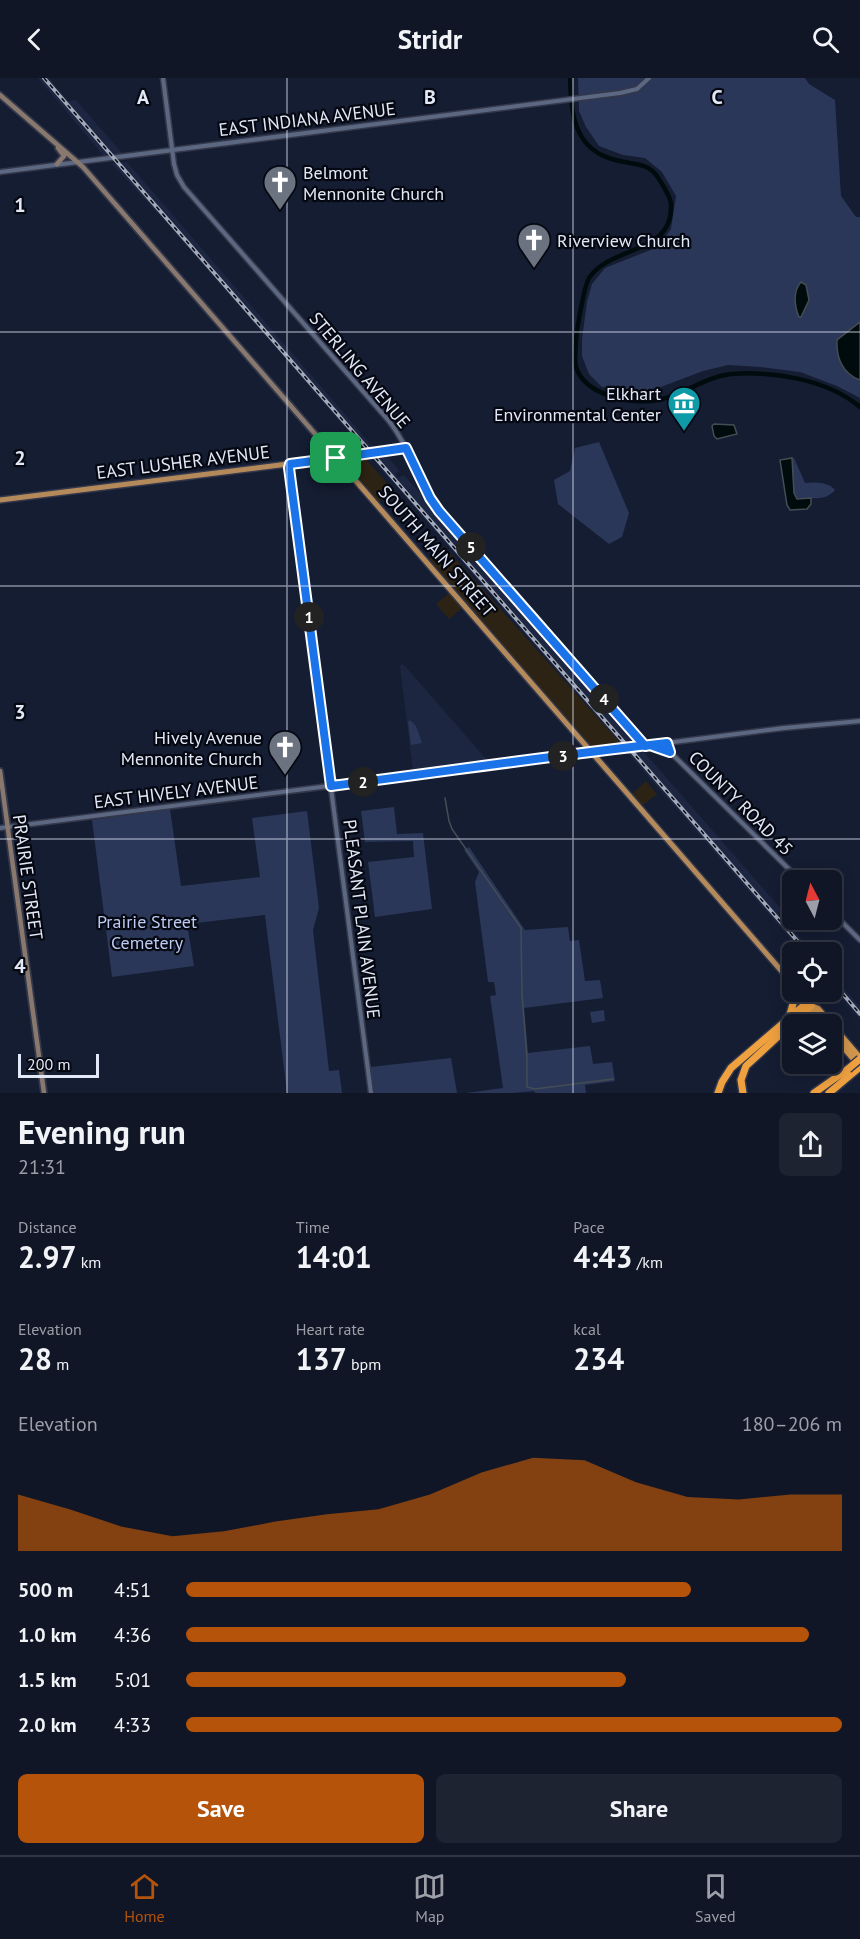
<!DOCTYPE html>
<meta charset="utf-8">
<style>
:root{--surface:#101626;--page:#1e2332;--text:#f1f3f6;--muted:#9c9fa7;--line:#303543;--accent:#b45309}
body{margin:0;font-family:"PT Sans",sans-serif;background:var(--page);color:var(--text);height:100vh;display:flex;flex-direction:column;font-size:22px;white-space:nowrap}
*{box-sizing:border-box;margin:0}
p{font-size:20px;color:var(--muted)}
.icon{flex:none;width:33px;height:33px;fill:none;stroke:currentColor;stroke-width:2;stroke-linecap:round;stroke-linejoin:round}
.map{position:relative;height:1015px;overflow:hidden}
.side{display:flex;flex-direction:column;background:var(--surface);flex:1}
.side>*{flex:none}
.needle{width:39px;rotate:353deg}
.tools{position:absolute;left:782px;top:792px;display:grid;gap:12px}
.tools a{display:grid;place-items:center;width:60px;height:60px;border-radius:9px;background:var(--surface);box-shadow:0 3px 15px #0003,0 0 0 2px var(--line);font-size:30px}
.scale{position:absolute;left:18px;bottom:15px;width:81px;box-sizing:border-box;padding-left:6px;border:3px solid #e2e8f7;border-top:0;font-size:16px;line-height:21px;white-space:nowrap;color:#e2e8f7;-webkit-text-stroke:4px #050811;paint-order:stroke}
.pin{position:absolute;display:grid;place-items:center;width:51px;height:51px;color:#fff;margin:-26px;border-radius:12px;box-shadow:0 3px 9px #0006}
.km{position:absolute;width:30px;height:30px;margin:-15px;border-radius:50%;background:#222;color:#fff;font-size:16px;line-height:30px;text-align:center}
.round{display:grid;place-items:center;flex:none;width:63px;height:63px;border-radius:9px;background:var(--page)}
.overview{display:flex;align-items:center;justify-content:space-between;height:102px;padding:0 18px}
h1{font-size:33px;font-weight:700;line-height:45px}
.stats{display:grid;grid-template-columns:repeat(3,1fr);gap:9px;height:102px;padding:6px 18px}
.stats div{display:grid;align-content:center}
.stats b{font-size:30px;font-weight:700}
.stats small{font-size:16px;font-weight:400}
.stats p{font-size:16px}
.chart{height:168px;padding:12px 18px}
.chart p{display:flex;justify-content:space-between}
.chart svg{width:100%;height:108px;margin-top:6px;fill:var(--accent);opacity:.7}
.cta{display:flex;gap:12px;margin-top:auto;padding:12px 18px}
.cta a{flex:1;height:69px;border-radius:9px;background:var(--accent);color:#fff;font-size:24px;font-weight:700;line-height:69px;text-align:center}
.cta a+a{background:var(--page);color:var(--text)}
ul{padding:0 18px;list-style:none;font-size:20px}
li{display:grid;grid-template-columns:96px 72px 1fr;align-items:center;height:45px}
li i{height:15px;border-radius:8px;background:var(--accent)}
header{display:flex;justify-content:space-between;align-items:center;height:78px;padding:0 18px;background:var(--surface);font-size:27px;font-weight:700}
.tabs{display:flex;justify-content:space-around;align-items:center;height:84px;border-top:2px solid var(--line);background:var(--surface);font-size:16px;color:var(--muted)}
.tabs a{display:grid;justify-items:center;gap:3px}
.tabs .on{color:var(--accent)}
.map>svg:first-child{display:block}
</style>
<header><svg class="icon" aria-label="back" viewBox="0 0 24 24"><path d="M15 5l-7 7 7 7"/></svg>Stridr<svg class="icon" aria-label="search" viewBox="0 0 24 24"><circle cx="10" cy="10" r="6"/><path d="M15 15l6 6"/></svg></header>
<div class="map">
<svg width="860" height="1015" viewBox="0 0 860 1015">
<rect width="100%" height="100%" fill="#151d33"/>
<path fill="#2d2314" d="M363 378 393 412 378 425 343 383 345 380Z
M444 468 622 667 593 671 428 482Z
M449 515 462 530 449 541 436 526Z
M646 703 657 716 642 728 632 716Z"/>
<path fill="#1c2641" d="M38 0H49L68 23 76 22 122 75 103 77Z
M127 84 374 370 364 371 164 142 112 86Z
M384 375 400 393 395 396 398 400 404 397 636 662 635 665 622 667 370 378Z
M402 586 405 588 487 682V685L413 693 400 588Z
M643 673 781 831 778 835 813 874H802L628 675Z
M831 896 860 929V941L831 908Z"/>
<path fill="#2b3759" d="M578 0H805L809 6 835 22 841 118 856 139H860V320L837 308 800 294 761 289 728 287 703 293 645 315 602 309 589 296 582 278V261L587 224 592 206 605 190 658 169 671 151 676 118 662 94 645 80 623 77 599 68 586 49 579 33Z
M599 364 629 435 622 459 609 466 558 426 554 402 570 393 575 370Z
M792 380H794L805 405C814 404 829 404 835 412 824 425 811 418 797 421L794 415Z
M410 642 416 648 422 665 411 667 408 644Z
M394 729 397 756 423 755 432 831 375 839 368 784 414 779 413 763 365 764 361 733Z
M170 731 181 808 260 799 252 740 307 733 319 830 313 852 329 993 339 992 342 1015H287L265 837 187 846 194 888 112 899 92 742Z
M469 769 525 852 568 849 570 863 579 862 585 903 600 902 603 920 524 930 528 975 590 968 593 986 612 984 615 1003 585 1007 586 1015H535L534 1013 513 1015H466L503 1010 490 918 496 917 494 904H488L475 804 479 794 464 772Z
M604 932 605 943 592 945 590 934Z
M451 980 457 1015H374L370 989Z"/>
<path fill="#000b0d" stroke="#444d53" stroke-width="1.5" d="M801 204 806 207 809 222 801 239H799C794 227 793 213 801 204Z
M860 244V302C843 296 836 280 837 262Z
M714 346 734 347 737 356 717 361 714 358 712 348Z
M792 380 794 415 797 421 811 420V426L807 431 790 432 787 427 780 382Z"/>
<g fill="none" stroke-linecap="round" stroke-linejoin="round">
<path stroke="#444d53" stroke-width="1.5" d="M445 720 449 743 452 751 521 850 522 916 527 980V1009L535 1011 613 1001"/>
<path stroke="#000b0d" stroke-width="4.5" d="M570 0C571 21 571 43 583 61 594 77 611 82 630 85 637 86 646 87 651 92 656 95 659 101 662 106 666 113 670 118 671 126 674 177 611 167 589 200 584 209 577 250 576 262 576 270 574 281 576 289 585 318 633 327 658 322 684 317 704 299 731 296 772 293 827 301 860 329"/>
<g stroke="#34384b" stroke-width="7">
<path id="tertiary" d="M163 0 174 86 177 97 184 109 389 343C410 370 420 404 439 433L644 667
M0 94 620 15 637 11 649 0
M336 380 406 370
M290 386 289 390 371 1015
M667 665 670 674 800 802
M654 668 669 674
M0 750 784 650 860 643
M831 833 860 862"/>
</g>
<g stroke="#34384b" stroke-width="8">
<path id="secondary" d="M0 17 83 89 336 380
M57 86 64 78 58 70
M0 693 44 1015"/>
</g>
<g stroke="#34384b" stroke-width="8">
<path id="primary" d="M0 422 336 380 792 905
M799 914 808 924"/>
</g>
<g stroke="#34384b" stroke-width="9">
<path id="trunk" d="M811 928 818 931 860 980
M811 928 813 934 824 946
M831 954 858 986"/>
</g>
<g stroke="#34384b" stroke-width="10">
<path id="motorway" d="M789 940 793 926 792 914
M796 944 812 941 823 946
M718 1015 722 1004 731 990 808 924
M743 1015 741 1002 746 988 811 928
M814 1015 848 991
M829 1015 860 989"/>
</g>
<use href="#tertiary" stroke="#5c6781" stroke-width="4"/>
<use href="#secondary" stroke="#88786e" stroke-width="4.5"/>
<use href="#primary" stroke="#b48a5a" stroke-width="5"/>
<use href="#trunk" stroke="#d2964d" stroke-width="6"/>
<use href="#motorway" stroke="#efa140" stroke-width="7"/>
<g stroke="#a2a9ba" stroke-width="4">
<path id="rail" d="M44 0 807 874
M831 902 860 936"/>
</g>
<use href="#rail" stroke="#050811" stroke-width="1.5" stroke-dasharray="4.5" stroke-linecap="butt"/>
<g stroke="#34384b" stroke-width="10" stroke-linecap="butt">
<path id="motorway-bridge" d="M848 991 860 981"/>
</g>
<use href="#motorway-bridge" stroke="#efa140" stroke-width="7"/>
</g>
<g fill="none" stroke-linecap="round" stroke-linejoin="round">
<g stroke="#fff" stroke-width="12">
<path id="route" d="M336 380 290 386 289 390 331 708C443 694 555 677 667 665L670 674 650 667 645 668 439 433 430 420 406 370 336 380"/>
</g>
<use href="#route" stroke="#1a73e8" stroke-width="8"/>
</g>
<path fill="none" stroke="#e2e8f7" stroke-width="1.5" stroke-opacity="0.55" d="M287 0V1015M573 0V1015M0 254H860M0 508H860M0 761H860"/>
<defs>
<g id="church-pin" transform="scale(1.725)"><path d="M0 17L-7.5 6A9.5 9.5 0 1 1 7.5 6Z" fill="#6b7280" stroke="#050811"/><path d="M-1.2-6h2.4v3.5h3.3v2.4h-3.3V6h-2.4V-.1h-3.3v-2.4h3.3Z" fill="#fff"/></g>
<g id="museum-pin" transform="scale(1.725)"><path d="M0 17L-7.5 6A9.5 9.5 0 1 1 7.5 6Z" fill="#0f9aa8" stroke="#050811"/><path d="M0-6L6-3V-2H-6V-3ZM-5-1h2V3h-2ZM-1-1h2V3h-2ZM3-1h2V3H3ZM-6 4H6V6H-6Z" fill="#fff"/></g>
</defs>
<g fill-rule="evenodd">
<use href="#church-pin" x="280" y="104"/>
<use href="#church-pin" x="534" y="162"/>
<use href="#museum-pin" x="684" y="325"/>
<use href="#church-pin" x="285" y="669"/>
</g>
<g text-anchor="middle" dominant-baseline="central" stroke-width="4.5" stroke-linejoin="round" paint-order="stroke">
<g font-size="18" fill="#e2e8f7" stroke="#050811">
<text transform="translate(307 41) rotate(-7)">EAST INDIANA AVENUE</text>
<text transform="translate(360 292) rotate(50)">STERLING AVENUE</text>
<text transform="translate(183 384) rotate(-7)">EAST LUSHER AVENUE</text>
<text transform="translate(437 473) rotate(49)">SOUTH MAIN STREET</text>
<text transform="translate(176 714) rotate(-7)">EAST HIVELY AVENUE</text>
<text transform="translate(741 725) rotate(45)">COUNTY ROAD 45</text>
<text transform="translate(28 799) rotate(82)">PRAIRIE STREET</text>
<text transform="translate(362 841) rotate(83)">PLEASANT PLAIN AVENUE</text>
</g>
<g font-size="18" fill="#e2e8f7" stroke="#050811" text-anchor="start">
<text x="303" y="94">Belmont<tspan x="303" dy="21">Mennonite Church</tspan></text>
<text x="557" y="162">Riverview Church</text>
<text x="661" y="315" text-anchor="end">Elkhart<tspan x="661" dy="21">Environmental Center</tspan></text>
<text x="262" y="659" text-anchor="end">Hively Avenue<tspan x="262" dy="21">Mennonite Church</tspan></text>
</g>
<g font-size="18" fill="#bbcbf3" stroke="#050811">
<text x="147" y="843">Prairie Street<tspan x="147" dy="21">Cemetery</tspan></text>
</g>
</g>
<g font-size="20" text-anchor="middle" font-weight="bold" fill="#e2e8f7" stroke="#050811" stroke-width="4.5" stroke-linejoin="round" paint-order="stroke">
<text x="143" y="26">A</text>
<text x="430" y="26">B</text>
<text x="717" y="26">C</text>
<text x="20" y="134">1</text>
<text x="20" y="387">2</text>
<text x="20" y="641">3</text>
<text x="20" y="895">4</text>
</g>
</svg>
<div class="tools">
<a><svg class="needle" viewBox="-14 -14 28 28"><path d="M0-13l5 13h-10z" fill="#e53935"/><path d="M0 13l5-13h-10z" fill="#9c9fa7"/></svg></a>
<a><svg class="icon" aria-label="locate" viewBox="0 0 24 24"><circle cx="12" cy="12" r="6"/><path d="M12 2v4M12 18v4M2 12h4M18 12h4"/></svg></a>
<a><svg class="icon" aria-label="layers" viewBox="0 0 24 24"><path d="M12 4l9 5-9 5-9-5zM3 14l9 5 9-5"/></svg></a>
</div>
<div class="scale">200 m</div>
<div class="pin" style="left:336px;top:380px;background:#1e9e55"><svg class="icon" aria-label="arrive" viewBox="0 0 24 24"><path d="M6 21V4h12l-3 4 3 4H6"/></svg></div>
<b class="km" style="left:309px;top:539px">1</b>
<b class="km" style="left:363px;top:704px">2</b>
<b class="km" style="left:563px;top:678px">3</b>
<b class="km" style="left:604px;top:621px">4</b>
<b class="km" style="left:471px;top:469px">5</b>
</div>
<section class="side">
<div class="overview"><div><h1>Evening run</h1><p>21:31</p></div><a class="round"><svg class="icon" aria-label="share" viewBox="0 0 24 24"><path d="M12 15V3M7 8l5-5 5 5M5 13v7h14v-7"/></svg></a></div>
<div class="stats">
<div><p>Distance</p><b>2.97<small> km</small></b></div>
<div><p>Time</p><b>14:01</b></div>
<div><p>Pace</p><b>4:43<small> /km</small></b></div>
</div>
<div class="stats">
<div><p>Elevation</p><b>28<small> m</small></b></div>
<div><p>Heart rate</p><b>137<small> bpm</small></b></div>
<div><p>kcal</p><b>234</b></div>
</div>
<div class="chart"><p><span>Elevation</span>180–206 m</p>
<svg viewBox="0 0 160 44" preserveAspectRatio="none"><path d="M0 44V21L10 27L20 34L30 38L40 36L50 32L60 29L70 27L80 21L90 12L100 6L110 7L120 16L130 22L140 23L150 21L160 21V44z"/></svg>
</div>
<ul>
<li><b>500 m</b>4:51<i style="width:77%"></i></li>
<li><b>1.0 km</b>4:36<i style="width:95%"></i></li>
<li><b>1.5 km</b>5:01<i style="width:67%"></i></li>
<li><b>2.0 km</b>4:33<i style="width:100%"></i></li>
</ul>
<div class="cta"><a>Save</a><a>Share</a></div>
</section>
<nav class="tabs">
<a class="on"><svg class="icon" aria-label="home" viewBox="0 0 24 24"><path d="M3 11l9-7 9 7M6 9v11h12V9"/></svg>Home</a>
<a><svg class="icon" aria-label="map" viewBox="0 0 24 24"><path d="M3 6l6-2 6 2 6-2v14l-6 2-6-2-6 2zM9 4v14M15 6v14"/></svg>Map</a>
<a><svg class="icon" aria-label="saved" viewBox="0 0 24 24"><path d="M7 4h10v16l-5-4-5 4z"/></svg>Saved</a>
</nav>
